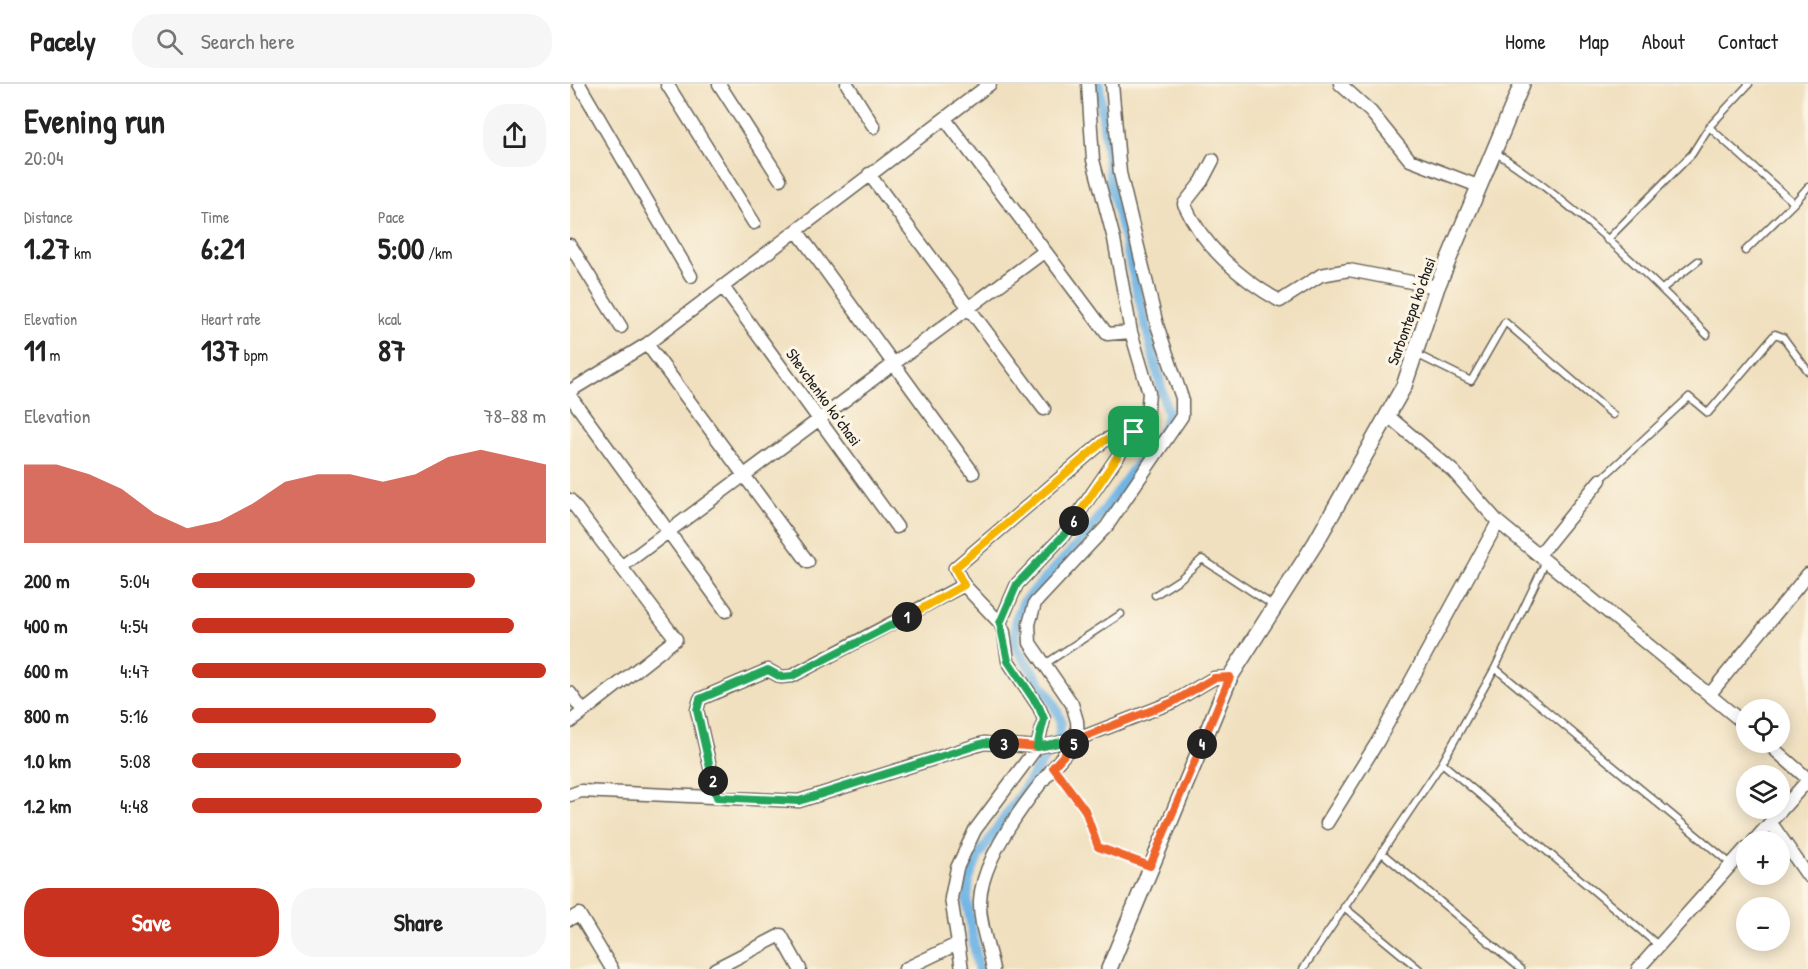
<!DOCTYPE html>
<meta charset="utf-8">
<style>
:root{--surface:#fff;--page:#f6f6f6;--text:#222;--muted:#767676;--line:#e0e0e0;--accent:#c8321e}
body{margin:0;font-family:"Patrick Hand",sans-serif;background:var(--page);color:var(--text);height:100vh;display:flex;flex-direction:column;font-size:22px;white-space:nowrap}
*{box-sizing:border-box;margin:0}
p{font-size:20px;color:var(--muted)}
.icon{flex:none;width:33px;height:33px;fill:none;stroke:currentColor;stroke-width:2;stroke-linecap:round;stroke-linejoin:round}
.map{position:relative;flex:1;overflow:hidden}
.drawer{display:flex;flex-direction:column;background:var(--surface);width:570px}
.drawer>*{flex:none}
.tools{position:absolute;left:1166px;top:615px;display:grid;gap:12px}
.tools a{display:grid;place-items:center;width:54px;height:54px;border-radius:50%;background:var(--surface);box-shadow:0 3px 15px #0003;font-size:30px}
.pin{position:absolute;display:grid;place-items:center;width:51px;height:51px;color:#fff;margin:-26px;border-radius:12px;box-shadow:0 3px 9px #0006}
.km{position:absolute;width:30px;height:30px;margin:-15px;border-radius:50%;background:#222;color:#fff;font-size:16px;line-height:30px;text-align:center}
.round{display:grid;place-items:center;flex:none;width:63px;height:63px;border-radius:24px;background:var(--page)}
.overview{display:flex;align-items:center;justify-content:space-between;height:102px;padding:0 24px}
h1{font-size:33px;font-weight:700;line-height:45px}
.stats{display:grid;grid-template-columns:repeat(3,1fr);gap:9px;height:102px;padding:6px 24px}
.stats div{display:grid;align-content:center}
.stats b{font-size:30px;font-weight:700}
.stats small{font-size:16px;font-weight:400}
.stats p{font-size:16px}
.chart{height:168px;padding:12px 24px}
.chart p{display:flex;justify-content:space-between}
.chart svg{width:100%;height:108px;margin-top:6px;fill:var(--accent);opacity:.7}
.action{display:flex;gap:12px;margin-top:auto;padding:12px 24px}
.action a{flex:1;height:69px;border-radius:24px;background:var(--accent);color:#fff;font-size:24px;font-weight:700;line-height:69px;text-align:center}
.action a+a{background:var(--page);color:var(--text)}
ul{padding:0 24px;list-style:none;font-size:20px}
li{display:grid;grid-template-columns:96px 72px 1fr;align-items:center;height:45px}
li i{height:15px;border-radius:8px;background:var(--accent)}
header{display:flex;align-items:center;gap:36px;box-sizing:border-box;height:84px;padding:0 30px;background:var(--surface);border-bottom:2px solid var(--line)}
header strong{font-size:28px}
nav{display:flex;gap:33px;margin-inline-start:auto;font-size:21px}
.search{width:420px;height:54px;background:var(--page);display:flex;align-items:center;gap:15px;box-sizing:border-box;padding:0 21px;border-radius:24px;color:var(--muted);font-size:22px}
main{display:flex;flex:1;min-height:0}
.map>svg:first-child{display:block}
</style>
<header>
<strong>Pacely</strong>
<div class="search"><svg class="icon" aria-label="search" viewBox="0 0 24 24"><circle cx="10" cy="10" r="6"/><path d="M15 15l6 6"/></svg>Search here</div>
<nav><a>Home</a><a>Map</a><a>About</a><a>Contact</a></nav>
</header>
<main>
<section class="drawer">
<div class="overview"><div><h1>Evening run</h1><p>20:04</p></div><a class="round"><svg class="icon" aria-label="share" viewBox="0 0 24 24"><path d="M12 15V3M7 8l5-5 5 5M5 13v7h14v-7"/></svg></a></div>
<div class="stats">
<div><p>Distance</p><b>1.27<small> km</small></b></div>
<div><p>Time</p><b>6:21</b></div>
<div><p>Pace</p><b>5:00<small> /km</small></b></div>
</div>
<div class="stats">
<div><p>Elevation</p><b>11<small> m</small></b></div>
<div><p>Heart rate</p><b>137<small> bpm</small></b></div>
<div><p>kcal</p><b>87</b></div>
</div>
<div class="chart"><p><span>Elevation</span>78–88 m</p>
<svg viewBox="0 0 160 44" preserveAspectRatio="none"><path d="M0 44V12L10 12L20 16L30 22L40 32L50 38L60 35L70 28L80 19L90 16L100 16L110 19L120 16L130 9L140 6L150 9L160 12V44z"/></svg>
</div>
<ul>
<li><b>200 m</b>5:04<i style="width:80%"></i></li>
<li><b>400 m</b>4:54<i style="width:91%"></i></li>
<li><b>600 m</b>4:47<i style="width:100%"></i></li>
<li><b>800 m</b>5:16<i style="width:69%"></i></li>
<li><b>1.0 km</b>5:08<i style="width:76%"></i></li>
<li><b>1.2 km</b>4:48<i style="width:99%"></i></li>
</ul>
<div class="action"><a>Save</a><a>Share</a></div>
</section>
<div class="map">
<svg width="1238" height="885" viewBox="0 0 1238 885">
<rect width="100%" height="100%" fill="#fcf5e5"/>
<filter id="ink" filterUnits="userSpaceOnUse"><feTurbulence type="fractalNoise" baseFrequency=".0167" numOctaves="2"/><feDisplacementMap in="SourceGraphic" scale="12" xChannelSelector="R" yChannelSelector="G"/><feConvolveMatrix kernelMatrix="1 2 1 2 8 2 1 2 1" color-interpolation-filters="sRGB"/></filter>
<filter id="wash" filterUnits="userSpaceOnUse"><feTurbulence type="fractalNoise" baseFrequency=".008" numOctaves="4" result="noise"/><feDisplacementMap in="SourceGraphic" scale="24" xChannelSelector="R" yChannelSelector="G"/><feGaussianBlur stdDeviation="1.35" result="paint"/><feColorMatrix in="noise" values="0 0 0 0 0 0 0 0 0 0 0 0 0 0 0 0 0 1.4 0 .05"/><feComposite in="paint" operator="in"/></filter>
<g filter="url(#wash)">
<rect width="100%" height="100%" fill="#f0e0bf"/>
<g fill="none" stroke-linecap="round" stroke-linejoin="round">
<path stroke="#6eb4e5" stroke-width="10" d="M408 885 397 817 399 795 408 773 489 653 491 636 480 613 446 563V535L454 517 515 453 594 343 598 331 541 100 529 0"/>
</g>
</g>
<g filter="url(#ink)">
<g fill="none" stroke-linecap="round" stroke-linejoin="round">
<g stroke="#666155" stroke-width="9">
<path id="service" d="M1179 0 1139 43 1224 119 1238 103
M925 68C1003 119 1072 184 1137 251
M1037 156 1122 70 1139 43
M1175 167 1224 119
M1092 205 1128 177
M846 270 901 297 935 238 1043 331
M1030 396 1119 313 1138 329 1205 250 1213 253 1238 287
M585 511 610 495 632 475 704 522
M475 580 551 530
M925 584 1161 780
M872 679 1088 861
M483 683 515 726 528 763 580 782
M812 769 951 885
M774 823 849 885
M733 885 872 679 925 584 976 477"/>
</g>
<g stroke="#666155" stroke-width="15">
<path id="minor" d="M9 0 121 192
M97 0 184 139
M149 0 210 95
M277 0 304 43
M770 0 801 28 840 76 908 102
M643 76 632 97 614 120C633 162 670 195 710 217L751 191 779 186 867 203
M299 90 474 325
M227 147 403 389
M0 161 51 243
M475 167 537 250 561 248 544 155 523 76 518 0
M153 203 327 443
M77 260 238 478
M0 307 77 260 420 0
M0 312 156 527
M817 331 883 387 928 438 1176 641
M0 416 106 555 0 638
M969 471 1030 396
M51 483 475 167 375 35
M430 539 447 500 493 452 577 330 579 309 561 248
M0 609 13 627
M1140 610 1238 490
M1196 658 1238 695
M0 711 11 707 229 717 414 659 467 663 508 655 603 618 644 594 660 593
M147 713 127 626 130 615 198 586 211 593 222 592 394 501
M757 739 808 657 928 438
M1201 739 1238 792
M1183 758 1238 696
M0 835 9 830 42 885
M145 885 211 851 230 885
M335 885 387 860
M392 885 381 814 387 784 405 746 467 663 474 635 469 623 438 577 434 548 430 539 394 501 385 484 534 357 544 352 564 348
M423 885C419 864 409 839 410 817 412 766 474 693 508 655L507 637 502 620 460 559 459 540 465 519 537 442 612 332V314L587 241 550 89 542 0
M1068 885 1176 764"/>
</g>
<g stroke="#666155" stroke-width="18">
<path id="tertiary" d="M539 885 660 593 746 458 834 302 867 203 952 0"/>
</g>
<use href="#service" stroke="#fff" stroke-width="6"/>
<use href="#minor" stroke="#fff" stroke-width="12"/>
<use href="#tertiary" stroke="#fff" stroke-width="15"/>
</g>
</g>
<g fill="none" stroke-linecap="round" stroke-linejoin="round" filter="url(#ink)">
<g stroke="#fff" stroke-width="12">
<path id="split-1" d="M337 533 394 501 385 484 534 357 544 352 564 348"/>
</g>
<g stroke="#fff" stroke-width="12">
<path id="split-2" d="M143 697 127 626 130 615 198 586 211 593 222 592 337 533"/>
</g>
<g stroke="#fff" stroke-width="12">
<path id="split-3" d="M143 697 147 713 229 717 414 659 434 660"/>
</g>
<g stroke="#fff" stroke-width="12">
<path id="split-4" d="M434 660 467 663 508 655 603 618 644 594 660 593 632 660"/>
</g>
<g stroke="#fff" stroke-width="12">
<path id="split-5" d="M504 660 483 683 515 726 528 763 580 782 632 660"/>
</g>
<g stroke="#fff" stroke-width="12">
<path id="split-6" d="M504 437 493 452 447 500 430 539 438 577 469 623 474 635 467 663 508 655 504 660"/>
</g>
<g stroke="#fff" stroke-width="12">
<path id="split-7" d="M504 437 564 348"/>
</g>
<use href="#split-1" stroke="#f5b400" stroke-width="8"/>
<use href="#split-2" stroke="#22a559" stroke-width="8"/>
<use href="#split-3" stroke="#22a559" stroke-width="8"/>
<use href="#split-4" stroke="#f0652b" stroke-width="8"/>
<use href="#split-5" stroke="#f0652b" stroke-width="8"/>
<use href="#split-6" stroke="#22a559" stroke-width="8"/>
<use href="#split-7" stroke="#f5b400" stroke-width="8"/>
</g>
<g text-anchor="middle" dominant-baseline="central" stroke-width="6" stroke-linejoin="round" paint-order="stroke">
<g font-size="16" fill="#1c1c1c" stroke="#fcf5e5">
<text transform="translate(841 227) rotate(-70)">Sarbontepa ko'chasi</text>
<text transform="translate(254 313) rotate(54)">Shevchenko koʻchasi</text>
</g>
</g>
</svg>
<div class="tools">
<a><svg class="icon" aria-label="locate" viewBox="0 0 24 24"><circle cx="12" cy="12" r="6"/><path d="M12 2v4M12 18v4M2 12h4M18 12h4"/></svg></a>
<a><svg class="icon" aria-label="layers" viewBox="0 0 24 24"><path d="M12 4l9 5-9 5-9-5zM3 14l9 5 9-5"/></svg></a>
<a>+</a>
<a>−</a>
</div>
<div class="pin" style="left:564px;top:348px;background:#1e9e55"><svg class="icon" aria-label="arrive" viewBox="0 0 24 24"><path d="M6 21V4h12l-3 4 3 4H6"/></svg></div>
<b class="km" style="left:337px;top:533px">1</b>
<b class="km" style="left:143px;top:697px">2</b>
<b class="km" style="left:434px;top:660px">3</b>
<b class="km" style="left:632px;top:660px">4</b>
<b class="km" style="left:504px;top:660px">5</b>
<b class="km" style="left:504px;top:437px">6</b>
</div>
</main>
